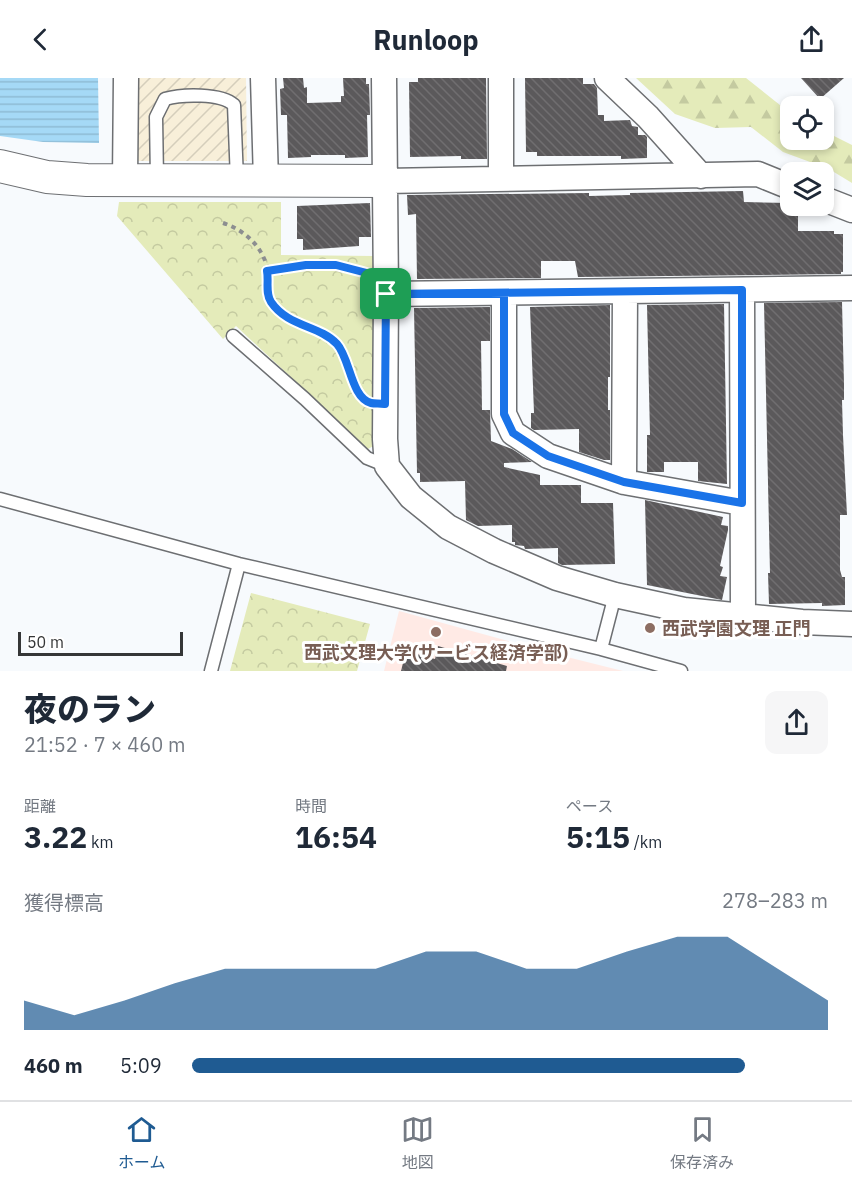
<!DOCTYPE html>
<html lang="ja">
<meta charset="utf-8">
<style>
:root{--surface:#fff;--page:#f6f6f7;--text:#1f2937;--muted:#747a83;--line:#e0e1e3;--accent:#1f5b92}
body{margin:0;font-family:"IBM Plex Sans","Noto Sans JP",sans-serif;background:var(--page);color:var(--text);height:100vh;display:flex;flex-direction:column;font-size:22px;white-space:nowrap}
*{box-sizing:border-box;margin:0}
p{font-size:20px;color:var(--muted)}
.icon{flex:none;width:33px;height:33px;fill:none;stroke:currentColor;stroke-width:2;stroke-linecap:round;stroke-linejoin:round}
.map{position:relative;height:593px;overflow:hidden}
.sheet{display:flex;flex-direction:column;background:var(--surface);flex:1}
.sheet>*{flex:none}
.fabs{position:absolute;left:780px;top:18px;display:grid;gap:12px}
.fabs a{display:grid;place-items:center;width:54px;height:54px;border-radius:12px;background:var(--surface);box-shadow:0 3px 9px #0003;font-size:30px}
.scale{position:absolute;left:18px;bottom:15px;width:165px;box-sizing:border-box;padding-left:6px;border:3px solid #353637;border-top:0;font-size:16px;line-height:21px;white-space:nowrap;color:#353637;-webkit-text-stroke:4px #fff;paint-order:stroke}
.pin{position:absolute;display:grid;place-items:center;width:51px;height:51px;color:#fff;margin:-26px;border-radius:12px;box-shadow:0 3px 9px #0006}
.round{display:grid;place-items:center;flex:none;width:63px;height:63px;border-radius:12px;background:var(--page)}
.head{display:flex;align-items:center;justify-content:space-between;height:102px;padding:0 24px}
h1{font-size:33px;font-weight:800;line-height:45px}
.figures{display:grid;grid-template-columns:repeat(3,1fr);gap:9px;height:102px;padding:6px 24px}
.figures div{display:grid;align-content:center}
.figures b{font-size:30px;font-weight:800}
.figures small{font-size:16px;font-weight:400}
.figures p{font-size:16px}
.chart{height:168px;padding:12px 24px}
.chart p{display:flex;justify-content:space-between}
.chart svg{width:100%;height:108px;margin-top:6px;fill:var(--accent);opacity:.7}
ul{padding:0 24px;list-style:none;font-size:20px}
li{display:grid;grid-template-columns:96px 72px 1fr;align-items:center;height:45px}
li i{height:15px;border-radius:8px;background:var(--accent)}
header{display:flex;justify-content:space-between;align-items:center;height:78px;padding:0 24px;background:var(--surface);font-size:27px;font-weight:800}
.dock{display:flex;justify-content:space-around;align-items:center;height:84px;border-top:2px solid var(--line);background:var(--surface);font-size:16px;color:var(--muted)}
.dock a{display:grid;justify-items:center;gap:3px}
.dock .on{color:var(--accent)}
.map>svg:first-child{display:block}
</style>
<header><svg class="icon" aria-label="back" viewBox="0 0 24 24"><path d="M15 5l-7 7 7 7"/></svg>Runloop<svg class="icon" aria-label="share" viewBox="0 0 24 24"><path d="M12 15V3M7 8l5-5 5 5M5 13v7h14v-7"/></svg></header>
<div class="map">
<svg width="852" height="593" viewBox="0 0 852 593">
<defs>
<pattern id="industrial-furrows" width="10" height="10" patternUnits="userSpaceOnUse" patternTransform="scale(1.5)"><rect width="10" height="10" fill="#f8efd9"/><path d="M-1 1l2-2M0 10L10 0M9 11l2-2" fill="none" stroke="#d5cebb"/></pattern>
<pattern id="forest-firs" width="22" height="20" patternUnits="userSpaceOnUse" patternTransform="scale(1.5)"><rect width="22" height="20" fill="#e4ebba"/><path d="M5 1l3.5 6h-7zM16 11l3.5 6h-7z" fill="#c4caa0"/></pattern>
<pattern id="park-crowns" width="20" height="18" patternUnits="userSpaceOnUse" patternTransform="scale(1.5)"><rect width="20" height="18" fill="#e4ebba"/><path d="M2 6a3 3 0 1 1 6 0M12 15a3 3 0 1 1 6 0" fill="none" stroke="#c4caa0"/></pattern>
<pattern id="water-rules" width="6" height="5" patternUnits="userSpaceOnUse" patternTransform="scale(1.5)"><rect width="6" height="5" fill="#a5d9f6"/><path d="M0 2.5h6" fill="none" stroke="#8fbbd4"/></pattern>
<pattern id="building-back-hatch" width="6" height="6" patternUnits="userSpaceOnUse" patternTransform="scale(1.5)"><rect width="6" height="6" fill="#5b595b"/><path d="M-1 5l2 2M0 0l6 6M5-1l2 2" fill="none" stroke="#706e70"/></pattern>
</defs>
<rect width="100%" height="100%" fill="#f7fafd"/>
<path fill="url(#industrial-furrows)" d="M133 0H246L247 83H133Z"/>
<path fill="#ffeae5" d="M399 533 555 576 623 593H384Z"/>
<path fill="url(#forest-firs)" d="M636 0H746L790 35V62H824V53L852 67V105L829 91 783 74 751 49 715 50 675 36Z"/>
<path fill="url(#park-crowns)" d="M119 124H281V177L374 178 377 366 368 371 236 248 223 261 117 138Z
M251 515 370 546 357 593H230Z"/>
<path fill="url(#water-rules)" d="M0 0H98L99 65 43 64 0 58Z"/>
<path fill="url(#building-back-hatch)" d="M283 0H303L304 10 307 9V25L341 24V18H344L343 0H366V6H369L370 37H367L368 79 345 80V77H311V79L288 80 287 37H281L280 11 284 10Z
M418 0H486L487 81H461V78L410 79 409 4H418Z
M525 0H583V6H594L597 10 598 37H604V43L630 42 632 48 638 49V57H645L647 59V80L621 81V78H537V74H526Z
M801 0H844L820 21Z
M743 113 744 124 789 125V134H798V153H834V156H843V194H841V196L578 199 575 183H541V200L417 201 416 136 408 137 407 117 589 115V118L630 117V115Z
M370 125 371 159H359V168L303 172V161H297V128Z
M842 224 844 306V322H842L843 357 847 437H840V492L842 499H845V527L822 528V525L769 526 768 495H770L764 225Z
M724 226 727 406 698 403V384H664V394H647V357H650L647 227Z
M610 227V299H608V332H610V382H604L579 374V351L534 352 531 350V335H534L530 229Z
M490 229V263H481L482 332H490L491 363 512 371 532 384 504 385V389L540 397V407H581V425H613L615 486 562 487 558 485V470L525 471 524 468 515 467V464H512V447L478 448 466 442 465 403 420 404V395H417L414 230Z
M645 422 723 439 721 447 728 448V452L720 488 723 489 720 498 727 499 722 522 647 507Z
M438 568 507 588 506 593H401L406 573 435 581Z"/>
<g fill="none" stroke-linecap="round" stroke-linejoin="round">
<g stroke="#6d6f72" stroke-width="15">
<path id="service" d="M157 101 156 39 165 21C182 16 221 15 234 27L237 102
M233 258 305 321 367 380 387 388
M0 421 239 486 601 571 681 593
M601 571 615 517
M211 593 239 486"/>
</g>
<g stroke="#6d6f72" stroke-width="27">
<path id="minor" d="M263 0 266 103
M384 0 386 216 385 361 387 388 411 419 448 449 494 473 557 500 615 517 684 532 802 544 852 546
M501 0V100
M607 0 648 39 701 98
M125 102 126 0
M385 103 758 96 790 109
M824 121 852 132
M742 212 743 538
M386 216 852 210
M504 216V336L513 355 548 378 624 404 742 425
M624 404 625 214"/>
</g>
<g stroke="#6d6f72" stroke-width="34">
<path id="tertiary" d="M0 88 47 99 87 102 385 103"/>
</g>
<path stroke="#8c8e90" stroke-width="4" stroke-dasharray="4.5 4.5" stroke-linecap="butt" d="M223 145C248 153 268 174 269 202 269 212 266 219 274 228 290 248 318 248 336 265 350 279 350 303 362 319
M267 193C305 188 327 184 364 194"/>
<use href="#service" stroke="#fff" stroke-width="12"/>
<use href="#minor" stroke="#fff" stroke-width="24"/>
<use href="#tertiary" stroke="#fff" stroke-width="32"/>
</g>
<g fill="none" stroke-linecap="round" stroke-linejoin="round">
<g stroke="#fff" stroke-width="12">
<path id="route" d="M386 216 385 326C380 325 375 326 371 325 351 320 350 280 337 266 319 247 288 249 271 224 265 215 269 203 267 193L306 187H336L386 200V216L742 212V425L624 404 548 378 513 355 504 336V216H386"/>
</g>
<use href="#route" stroke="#1a73e8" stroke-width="8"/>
</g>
<g fill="#8d6e63" stroke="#fff" stroke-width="2">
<circle cx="650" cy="550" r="6"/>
<circle cx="436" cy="554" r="6"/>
</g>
<g text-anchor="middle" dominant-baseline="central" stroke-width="6" stroke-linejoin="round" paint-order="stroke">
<g font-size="18" font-weight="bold" fill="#785e54" stroke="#fff" text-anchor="start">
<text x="662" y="550">西武学園文理 正門</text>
<text x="436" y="574" text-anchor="middle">西武文理大学(サービス経済学部)</text>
</g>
</g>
</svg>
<div class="fabs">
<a><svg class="icon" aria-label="locate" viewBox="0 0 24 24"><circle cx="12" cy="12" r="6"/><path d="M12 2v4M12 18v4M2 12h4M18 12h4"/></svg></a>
<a><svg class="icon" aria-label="layers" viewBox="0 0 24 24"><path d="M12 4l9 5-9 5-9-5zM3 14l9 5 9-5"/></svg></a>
</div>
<div class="scale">50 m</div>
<div class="pin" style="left:386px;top:216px;background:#1e9e55"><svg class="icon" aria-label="arrive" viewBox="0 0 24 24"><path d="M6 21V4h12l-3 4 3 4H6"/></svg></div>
</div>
<section class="sheet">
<div class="head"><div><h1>夜のラン</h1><p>21:52 · 7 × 460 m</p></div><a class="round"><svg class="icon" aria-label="share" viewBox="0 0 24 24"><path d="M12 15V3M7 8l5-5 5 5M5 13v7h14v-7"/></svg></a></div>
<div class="figures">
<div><p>距離</p><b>3.22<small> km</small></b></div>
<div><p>時間</p><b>16:54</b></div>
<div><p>ペース</p><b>5:15<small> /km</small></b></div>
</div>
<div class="chart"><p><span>獲得標高</span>278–283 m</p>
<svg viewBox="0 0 160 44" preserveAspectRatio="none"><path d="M0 44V32L10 38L20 32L30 25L40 19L50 19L60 19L70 19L80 12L90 12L100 19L110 19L120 12L130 6L140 6L150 19L160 32V44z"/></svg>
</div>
<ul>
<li><b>460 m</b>5:09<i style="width:87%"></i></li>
</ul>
</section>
<nav class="dock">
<a class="on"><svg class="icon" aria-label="home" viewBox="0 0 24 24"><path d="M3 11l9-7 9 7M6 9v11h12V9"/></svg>ホーム</a>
<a><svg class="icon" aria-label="map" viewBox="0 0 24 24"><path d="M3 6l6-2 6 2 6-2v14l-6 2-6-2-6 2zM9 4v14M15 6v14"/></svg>地図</a>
<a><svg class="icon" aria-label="saved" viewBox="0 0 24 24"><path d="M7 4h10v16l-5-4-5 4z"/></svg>保存済み</a>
</nav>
